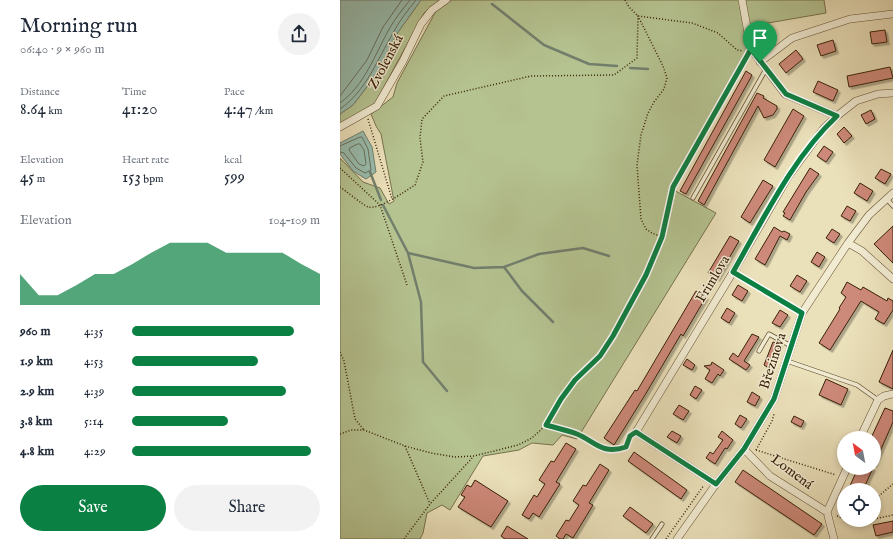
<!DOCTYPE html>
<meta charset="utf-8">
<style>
:root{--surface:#fff;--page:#f2f2f3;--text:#1f2937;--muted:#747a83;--accent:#0b8043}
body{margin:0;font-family:"IM FELL English",serif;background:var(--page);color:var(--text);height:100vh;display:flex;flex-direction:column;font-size:15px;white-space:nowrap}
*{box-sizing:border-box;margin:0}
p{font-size:13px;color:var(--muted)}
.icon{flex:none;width:22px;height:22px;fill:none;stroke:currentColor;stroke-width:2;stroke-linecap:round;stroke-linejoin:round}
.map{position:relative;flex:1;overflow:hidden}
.drawer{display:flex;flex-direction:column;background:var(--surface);width:340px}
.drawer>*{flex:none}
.needle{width:26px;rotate:328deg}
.tools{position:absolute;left:497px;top:431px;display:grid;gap:8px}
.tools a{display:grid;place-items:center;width:44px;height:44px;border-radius:50%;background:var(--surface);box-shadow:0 2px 6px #0003;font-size:20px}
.pin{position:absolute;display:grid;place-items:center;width:34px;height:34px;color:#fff;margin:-41px -17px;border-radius:50% 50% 50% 0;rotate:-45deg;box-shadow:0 0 4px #0007}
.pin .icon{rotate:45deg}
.round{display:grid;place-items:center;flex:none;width:42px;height:42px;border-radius:21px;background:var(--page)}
.headline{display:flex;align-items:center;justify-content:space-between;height:68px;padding:0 20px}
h1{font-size:22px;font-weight:600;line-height:30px}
.stats{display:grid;grid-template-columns:repeat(3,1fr);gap:6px;height:68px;padding:4px 20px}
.stats div{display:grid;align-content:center}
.stats b{font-size:17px;font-weight:600}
.stats small{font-size:11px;font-weight:400}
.stats p{font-size:11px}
.chart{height:112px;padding:8px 20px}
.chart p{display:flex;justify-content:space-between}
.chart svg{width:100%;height:72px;margin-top:4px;fill:var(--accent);opacity:.7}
.primary-button{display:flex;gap:8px;margin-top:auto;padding:8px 20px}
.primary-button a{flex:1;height:46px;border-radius:24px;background:var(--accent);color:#fff;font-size:16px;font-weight:600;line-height:46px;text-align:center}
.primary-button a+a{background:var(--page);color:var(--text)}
ul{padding:0 20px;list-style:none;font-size:13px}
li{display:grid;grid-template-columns:64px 48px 1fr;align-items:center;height:30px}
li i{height:10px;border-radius:5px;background:var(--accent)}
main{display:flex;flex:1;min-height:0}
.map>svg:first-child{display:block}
</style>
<main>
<section class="drawer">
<div class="headline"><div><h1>Morning run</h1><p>06:40 · 9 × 960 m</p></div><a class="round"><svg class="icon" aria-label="share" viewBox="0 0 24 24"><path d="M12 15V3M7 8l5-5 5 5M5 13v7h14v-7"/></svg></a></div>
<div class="stats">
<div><p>Distance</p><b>8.64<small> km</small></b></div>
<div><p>Time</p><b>41:20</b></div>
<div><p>Pace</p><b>4:47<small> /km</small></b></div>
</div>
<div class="stats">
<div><p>Elevation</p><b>45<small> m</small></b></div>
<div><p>Heart rate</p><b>153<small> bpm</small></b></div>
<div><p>kcal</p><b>599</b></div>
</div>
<div class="chart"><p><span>Elevation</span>104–109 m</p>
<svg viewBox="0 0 160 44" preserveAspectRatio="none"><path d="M0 44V25L10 38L20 38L30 32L40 25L50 25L60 19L70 12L80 6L90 6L100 6L110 12L120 12L130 12L140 12L150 19L160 25V44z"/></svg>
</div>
<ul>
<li><b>960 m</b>4:35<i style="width:86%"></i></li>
<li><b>1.9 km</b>4:53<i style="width:67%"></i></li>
<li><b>2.9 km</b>4:39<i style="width:82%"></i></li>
<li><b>3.8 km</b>5:14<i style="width:51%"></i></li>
<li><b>4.8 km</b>4:29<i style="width:95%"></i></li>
</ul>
<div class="primary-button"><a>Save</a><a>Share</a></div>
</section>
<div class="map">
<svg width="553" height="539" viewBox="0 0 553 539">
<defs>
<filter id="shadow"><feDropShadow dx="2.5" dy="2.5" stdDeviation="0" flood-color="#0004"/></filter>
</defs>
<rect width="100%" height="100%" fill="#eae0ba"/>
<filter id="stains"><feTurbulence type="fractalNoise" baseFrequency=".005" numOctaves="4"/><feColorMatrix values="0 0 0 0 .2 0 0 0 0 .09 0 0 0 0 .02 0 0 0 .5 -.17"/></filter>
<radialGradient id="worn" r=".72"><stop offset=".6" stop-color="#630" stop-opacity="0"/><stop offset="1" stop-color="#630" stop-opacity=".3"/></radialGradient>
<path fill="#b5c391" stroke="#78724d" d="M81 0H100L84 13 34 105 0 123V114L13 105 32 80 40 68 56 35Z
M112 0H484L486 13 422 24 416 39 406 53 330 188 376 213 237 439 222 435 213 445 192 443 179 450 143 456 110 510 102 505 87 513 83 533 80 539H0V158L23 182 40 188 49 204 54 201 41 134 36 126 31 114 53 97 57 83 96 11Z"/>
<path fill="#98bdaf" stroke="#727f6d" d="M0 0H81L56 35 40 68 32 80 13 105 0 114Z
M23 131 32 147 36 172 26 179 13 171 0 154V143Z"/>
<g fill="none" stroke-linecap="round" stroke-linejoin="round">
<path stroke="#696f5c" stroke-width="1" d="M0 96 27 60 43 27 62 0
M0 103C24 86 35 55 48 31 54 20 62 10 70 0
M0 109C27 90 37 60 53 33 59 21 68 10 76 0
M18 144H20L24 150 26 164 24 166 19 164 9 150 10 148Z
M0 146 20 137H22L28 149 31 170 25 173 16 168 4 153 0 152"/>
<path stroke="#727f6d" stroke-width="2.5" d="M152 4 204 45 249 64 277 66
M290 68 308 69
M30 172 41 200
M43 205 68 253 81 302 83 362 107 391
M68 253 134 268 164 267 182 291 213 322
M164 267 199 254 243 248 269 256"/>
</g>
<path fill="#cd8979" stroke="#3a2109" filter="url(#shadow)" d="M545 30 547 42 532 44 530 32Z
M493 40 496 51 481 56 477 45Z
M456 50 463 59 446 73 439 64Z
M550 67 553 78 509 87 507 76Z
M406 71 412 75 410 79 346 194 340 191Z
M478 81 498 90 493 101 473 92Z
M417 93 424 96 423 98 437 106V109L433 115 424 118 418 106 364 205 358 201Z
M453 109 464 116 435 167 424 160Z
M531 110 535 119 526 124 521 115Z
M504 127 512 136 504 143 497 134Z
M484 146 493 152 486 162 477 156Z
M470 168 479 174 466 192 450 220 443 216 445 213 443 212Z
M541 169 551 174 545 184 535 178Z
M423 180 433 186 410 223 401 217Z
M520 183 533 191 527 201 514 193Z
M507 206 516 211 510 221 501 216Z
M553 226V263L534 244Z
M434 227 442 232 444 231 450 234 447 240 440 236 425 265 415 259Z
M492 229 500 234 494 243 486 238Z
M390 236 399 241 377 279 368 273Z
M477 252 485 257 479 267 471 262Z
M457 275 467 281 460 292 450 286Z
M507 282 521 290 523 287 547 301 548 298 553 301V310L544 324 535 319 539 312 521 301 490 350 479 343 500 309 499 308 506 297 501 293Z
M398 285 408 291 402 301 392 295Z
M356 291 366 297 343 336 341 334 305 395 274 445 264 438 295 390 297 391Z
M387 308 395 313 389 323 381 318Z
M440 310 448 315 440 327 432 323Z
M412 334 419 337 404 361 410 365 406 370 389 359 393 353 398 357Z
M433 342 440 344 431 369 424 365Z
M553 350V389L539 382Z
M347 359 355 365 352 370 343 365Z
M372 362 384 370 380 376 378 374 372 383 365 379 370 370 364 366 371 365Z
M486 379 508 389 501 405 479 395Z
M355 386 362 390 356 399 350 395Z
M412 392 420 397 415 406 407 402Z
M339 405 349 411 343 420 333 414Z
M545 408 553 411V422L534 465V438H531Z
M400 415 407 419 401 428 395 424Z
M454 416 464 421 461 427 451 422Z
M332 431 341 436 337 443 327 437Z
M382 431 393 440 387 449 385 448 375 464 366 458 370 452 373 454 383 440 378 437Z
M226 443 236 449 216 482 220 484 199 517 193 513 189 519 182 515 194 495 197 497 205 484 199 480 211 461 214 462Z
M294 452 347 490 341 499 288 461Z
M260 464 269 470 249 503 253 505 233 538 226 534 223 539H220L216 536 226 520 229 521 239 505 233 501 243 485 246 486Z
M518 468H533L523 490H508Z
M403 470 482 524 474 535 395 482Z
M135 480 168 501 151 527 118 507 125 497 121 495 127 485 131 487Z
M290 507 313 524 306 533 283 516Z
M553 521V532L536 536 533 525Z
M167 526 188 539H165L161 536Z"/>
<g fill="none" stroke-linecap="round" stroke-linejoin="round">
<g stroke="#665135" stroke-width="5">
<path id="lane" d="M333 187 411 49
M353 198 426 69
M547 199 553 206
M393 272 462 313
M419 351 429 334 451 346
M447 361 517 385 538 400
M312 539 322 524"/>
</g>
<g stroke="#665135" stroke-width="8">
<path id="street" d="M402 0 411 49 445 94 497 116
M420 62 452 38 510 19 553 14
M0 127 37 106 63 61 81 24 92 10 106 0
M508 243 522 251 553 279
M520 438 538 400 544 396 553 394
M404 449 430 476 487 512 494 539
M376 484 296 432 393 272 448 177 484 128 497 116 516 101 538 94 553 93
M487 512 507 468
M337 539 376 484 404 449 434 399 462 313 508 243 529 215 553 193"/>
</g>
<path stroke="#3a2109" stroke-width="1.5" stroke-dasharray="1 2" stroke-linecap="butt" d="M285 0 289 7 298 16 352 23 378 33 397 50 403 51
M28 119 52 199
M0 168 40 205 67 285
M0 187C6 191 23 205 28 207 39 210 65 191 75 185L83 162 80 138 82 119 104 96 191 76 274 75 297 58 298 16 323 66 327 78 324 89 314 102 308 113 301 135 297 165 301 219 306 229 312 233 322 237
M0 352 4 361 15 419 24 430
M206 425C216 428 227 430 237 434 256 442 262 455 286 447L290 437
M0 434 11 430H24L65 446 91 453 115 457 134 456 178 445 192 438 206 425 221 399 235 380 260 356 273 336 306 275 322 237 332 192
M65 446 90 504
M416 450 432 421 434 414
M416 450 496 475
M534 500 553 484
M497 516 504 519
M534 519 553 515
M64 539 90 504 133 457
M326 539 364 485"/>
<use href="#lane" stroke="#f1ebd2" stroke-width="3.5"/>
<use href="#street" stroke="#f1ebd2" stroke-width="7"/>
</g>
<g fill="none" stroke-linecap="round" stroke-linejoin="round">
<g stroke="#fff" stroke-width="8">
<path id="route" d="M411 49 446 94 497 116C453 157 423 220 393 272L462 313 434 399 404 449 376 484 296 432 290 436 286 447C262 455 256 442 237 434 227 430 216 428 206 425L221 399 235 380 260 356 273 336 306 275 322 237 333 187Z"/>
</g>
<use href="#route" stroke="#0b8043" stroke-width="5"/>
</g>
<g text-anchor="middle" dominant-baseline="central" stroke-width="3" stroke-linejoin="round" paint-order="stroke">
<g font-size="14" fill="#3a2109" stroke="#f1ebd2">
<text transform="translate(46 62) rotate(-62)">Zvolenská</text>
<text transform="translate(373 279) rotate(-59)">Frimlova</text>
<text transform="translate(433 361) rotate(-72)">Březinova</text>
<text transform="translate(452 472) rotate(37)">Lomená</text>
</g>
</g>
<rect width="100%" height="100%" filter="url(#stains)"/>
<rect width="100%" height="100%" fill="url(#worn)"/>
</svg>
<div class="tools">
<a><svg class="needle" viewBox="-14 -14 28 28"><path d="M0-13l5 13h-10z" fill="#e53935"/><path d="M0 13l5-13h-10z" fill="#747a83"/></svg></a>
<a><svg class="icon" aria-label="locate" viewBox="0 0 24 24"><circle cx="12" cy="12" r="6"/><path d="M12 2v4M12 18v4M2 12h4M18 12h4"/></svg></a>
</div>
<div class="pin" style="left:420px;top:62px;background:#1e9e55"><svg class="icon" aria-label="arrive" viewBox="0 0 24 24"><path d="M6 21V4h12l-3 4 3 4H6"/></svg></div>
</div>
</main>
